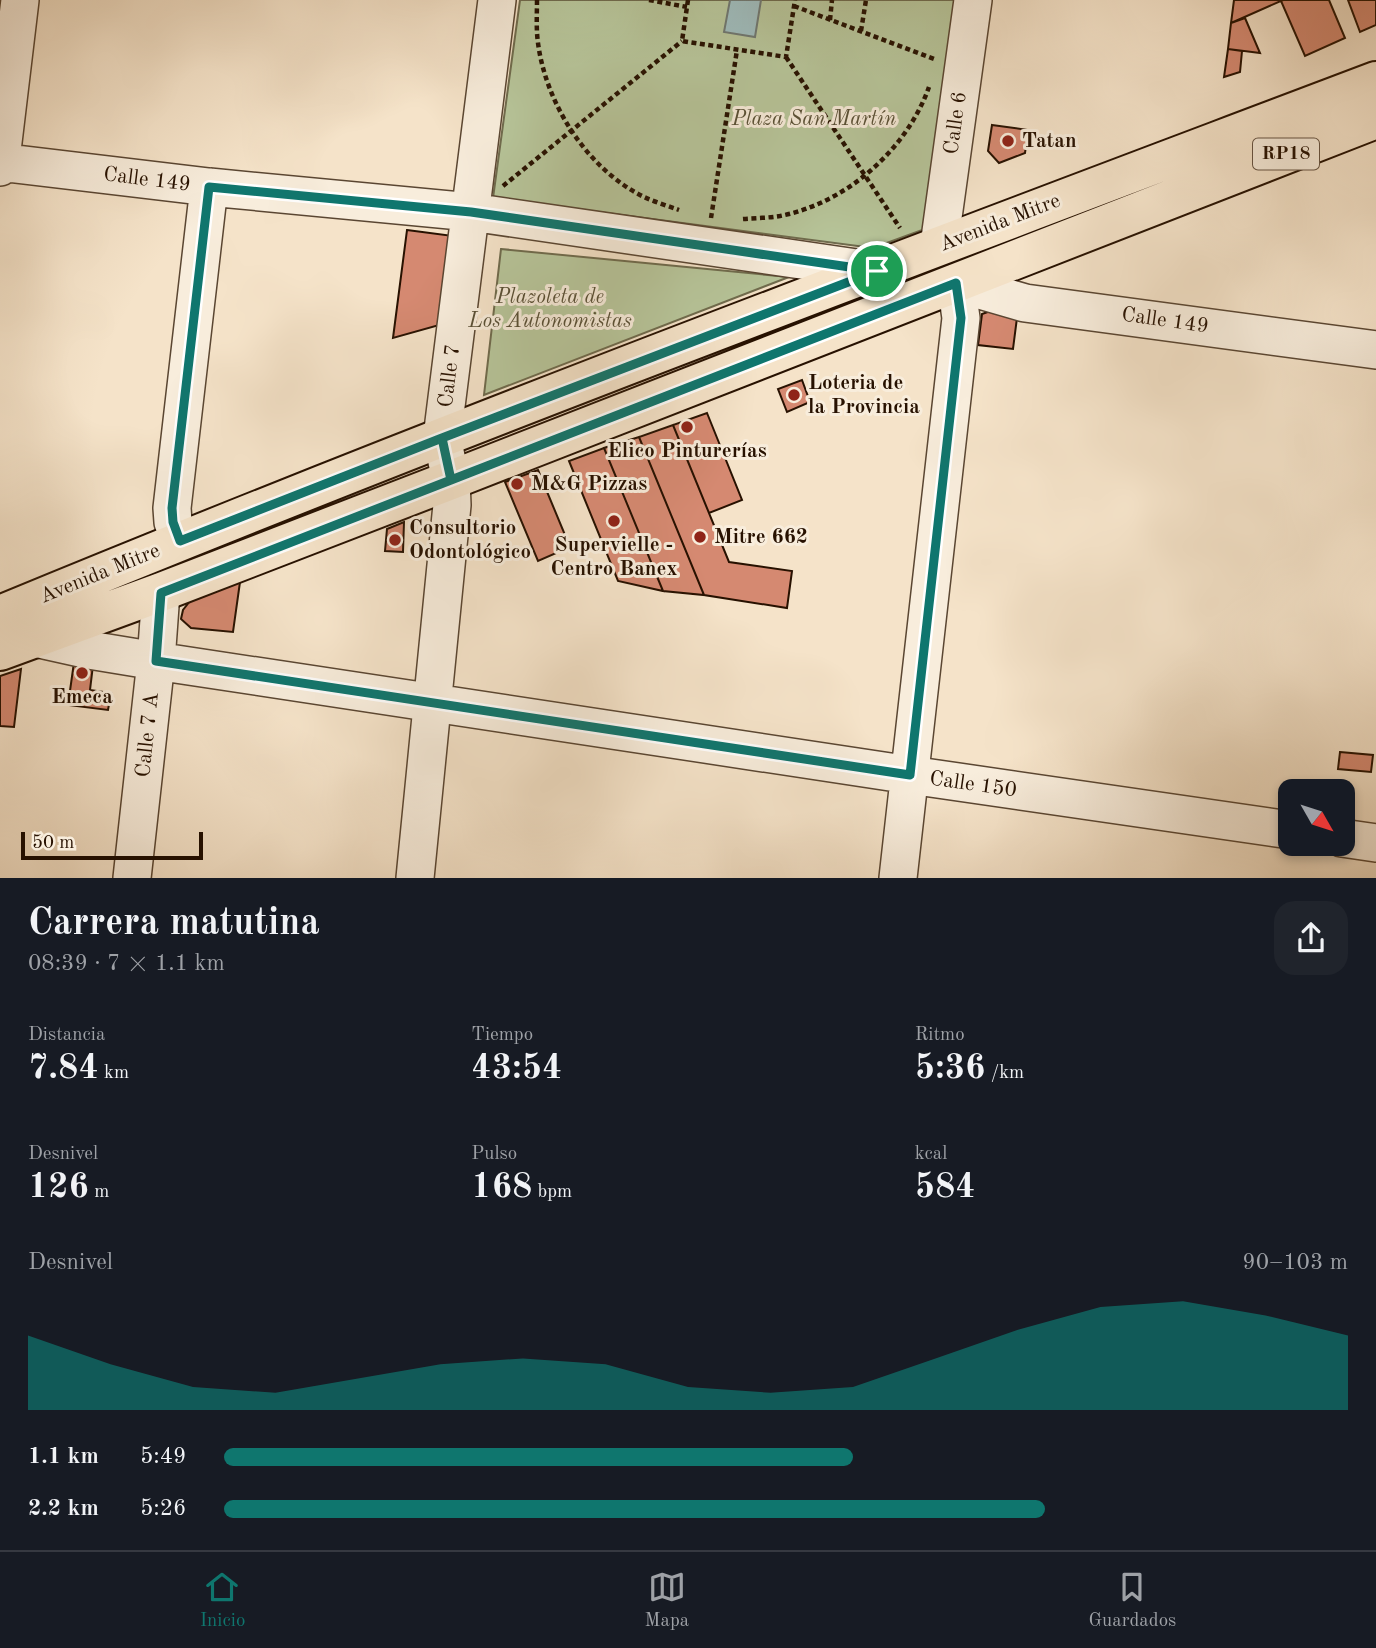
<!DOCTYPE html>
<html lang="es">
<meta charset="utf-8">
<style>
:root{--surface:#171b24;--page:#20242c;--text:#f1f3f6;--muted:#9ea1a6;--line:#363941;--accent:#0f766e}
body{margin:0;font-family:"Old Standard TT",serif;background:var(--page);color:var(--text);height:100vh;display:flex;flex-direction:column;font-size:26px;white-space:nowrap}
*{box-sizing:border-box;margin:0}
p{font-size:23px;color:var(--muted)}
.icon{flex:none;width:38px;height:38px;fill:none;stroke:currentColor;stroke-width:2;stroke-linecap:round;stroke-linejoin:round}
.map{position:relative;height:878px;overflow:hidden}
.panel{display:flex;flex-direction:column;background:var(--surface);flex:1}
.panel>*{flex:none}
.needle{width:46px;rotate:129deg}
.controls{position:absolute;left:1278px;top:779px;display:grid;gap:14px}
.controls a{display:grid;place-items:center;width:77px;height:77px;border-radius:14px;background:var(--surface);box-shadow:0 4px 10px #0003;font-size:35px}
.scale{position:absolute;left:21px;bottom:18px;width:182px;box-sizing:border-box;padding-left:7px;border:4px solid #271100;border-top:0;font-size:19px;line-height:24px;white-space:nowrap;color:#271100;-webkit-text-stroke:5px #f8eddc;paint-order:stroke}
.pin{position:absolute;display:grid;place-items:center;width:60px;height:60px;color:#fff;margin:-30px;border:4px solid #fff;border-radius:50%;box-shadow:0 2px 7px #0007}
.round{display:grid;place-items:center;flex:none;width:74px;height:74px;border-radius:21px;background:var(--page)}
.summary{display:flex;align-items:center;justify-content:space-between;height:119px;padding:0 28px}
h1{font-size:38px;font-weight:600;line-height:52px}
.stats{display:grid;grid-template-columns:repeat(3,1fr);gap:10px;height:119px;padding:7px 28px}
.stats div{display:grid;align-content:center}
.stats b{font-size:35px;font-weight:600}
.stats small{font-size:19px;font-weight:400}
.stats p{font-size:19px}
.chart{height:196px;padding:14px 28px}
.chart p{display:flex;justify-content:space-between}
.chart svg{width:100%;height:126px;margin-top:7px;fill:var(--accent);opacity:.7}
ul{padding:0 28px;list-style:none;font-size:23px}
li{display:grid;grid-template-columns:112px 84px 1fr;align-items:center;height:52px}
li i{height:18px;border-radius:9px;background:var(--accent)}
.tab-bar{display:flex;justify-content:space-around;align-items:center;height:98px;border-top:2px solid var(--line);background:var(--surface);font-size:19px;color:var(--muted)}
.tab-bar a{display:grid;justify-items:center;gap:4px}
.tab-bar .current{color:var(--accent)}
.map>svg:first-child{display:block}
</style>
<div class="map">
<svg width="1376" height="878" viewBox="0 0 1376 878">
<rect width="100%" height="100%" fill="#f5e3c9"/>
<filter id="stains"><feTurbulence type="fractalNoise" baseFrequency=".00286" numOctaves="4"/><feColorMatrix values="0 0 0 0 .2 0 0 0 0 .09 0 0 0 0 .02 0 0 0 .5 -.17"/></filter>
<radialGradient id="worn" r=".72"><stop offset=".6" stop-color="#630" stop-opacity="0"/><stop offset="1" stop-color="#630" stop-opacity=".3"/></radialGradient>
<path fill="#b7c59a" stroke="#6f6b4d" stroke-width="2" d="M520 0H956L925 229 873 248 493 198Z
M501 249 789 277 484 395Z"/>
<path fill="#9fbdbe" stroke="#6f7872" stroke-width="2" d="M730 0H761L755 37 724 32Z"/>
<path fill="#d58971" stroke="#271100" stroke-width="2" d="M1234 0H1283L1231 23Z
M1283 0H1329L1345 38 1305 56 1281 1Z
M1348 0H1376V25L1360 32Z
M1245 18 1260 53 1228 49 1231 23Z
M1228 49 1242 51 1240 72 1224 77Z
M992 125 1028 130 1025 153 999 163 988 151Z
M407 230 461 237 450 322 393 338Z
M999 308 1018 310 1013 349 978 345 982 314Z
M802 380 810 402 787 412 778 389Z
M707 413 742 500 709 513 673 425Z
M673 425 729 562 792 571 787 608 704 595 639 437Z
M639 437 704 595 663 591 604 448Z
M604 448 663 591 618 581 569 461Z
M538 470 570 547 538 561 505 482Z
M404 522 403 552 385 551 387 529Z
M240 582 233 632 191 628 181 619 183 610 190 601Z
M75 655 94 657 90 690 111 693 108 710 68 705Z
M21 669 14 727 0 726V676Z
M1340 752 1373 755 1371 772 1338 769Z"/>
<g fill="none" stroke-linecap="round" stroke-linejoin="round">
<g stroke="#5a4632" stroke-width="40">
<path id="minor" d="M0 162 209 187 471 212 877 271
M0 167 20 0
M939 246 973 0
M180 541 173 522 172 508 209 187
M35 638 89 650 156 661 910 775 1290 830
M1342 838 1376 843
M132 878 156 661 161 592
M415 878 452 505 451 480 442 438 497 0
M898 878 961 318 956 283 1025 303 1376 350"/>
</g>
<g stroke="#271100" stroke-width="42">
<path id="major" d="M0 615C455 427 916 255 1376 81
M0 651 161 592 451 480 1376 119"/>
</g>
<path stroke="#271100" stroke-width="4.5" stroke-dasharray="5 3.5" stroke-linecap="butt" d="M537 0C537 14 536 29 538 43 546 104 587 169 644 197 655 202 668 206 679 210
M649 0 687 7
M688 0 682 41 786 57 795 0
M794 6 937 60
M830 20 832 0
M861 31 866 0
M786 57 900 228
M503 186 682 41
M711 218 737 50
M743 219C755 218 768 218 780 216 847 203 907 149 929 87"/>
<use href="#minor" stroke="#f8eddc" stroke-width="37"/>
<use href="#major" stroke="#f5e3c9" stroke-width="38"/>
</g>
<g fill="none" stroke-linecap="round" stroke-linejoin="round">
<g stroke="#fff" stroke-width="14">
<path id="route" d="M877 271 471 212 209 187 172 508 173 522 180 541 442 438 451 480 161 593 156 661 910 775 961 318 956 283 451 480 442 438 877 271"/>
</g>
<use href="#route" stroke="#0f766e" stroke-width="9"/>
</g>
<g fill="#8f2418" stroke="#f8eddc" stroke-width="2.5">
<circle cx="1008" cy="141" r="7"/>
<circle cx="794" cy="395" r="7"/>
<circle cx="687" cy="427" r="7"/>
<circle cx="517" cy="484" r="7"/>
<circle cx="614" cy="521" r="7"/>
<circle cx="700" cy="537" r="7"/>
<circle cx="395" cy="540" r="7"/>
<circle cx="82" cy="673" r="7"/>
</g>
<g text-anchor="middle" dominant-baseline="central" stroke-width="6" stroke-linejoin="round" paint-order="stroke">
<rect fill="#f8eddc" stroke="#665342" stroke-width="2" x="1253" y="138.5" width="66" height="31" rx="5"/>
<g font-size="19" font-weight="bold" fill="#271100">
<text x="1286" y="154">RP18</text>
</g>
<g font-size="21" font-style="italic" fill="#595036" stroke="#f8eddc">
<text x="814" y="119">Plaza San Martín</text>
<text x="550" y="297">Plazoleta de<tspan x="550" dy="24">Los Autonomistas</tspan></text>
</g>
<g font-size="21" fill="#271100" stroke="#f8eddc">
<text transform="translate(956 123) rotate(-82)">Calle 6</text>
<text transform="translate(147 180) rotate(7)">Calle 149</text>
<text transform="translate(1000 223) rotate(-21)">Avenida Mitre</text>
<text transform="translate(1165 321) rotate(8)">Calle 149</text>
<text transform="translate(450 376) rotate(-83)">Calle 7</text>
<text transform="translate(100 574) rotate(-22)">Avenida Mitre</text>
<text transform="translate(148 735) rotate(-84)">Calle 7 A</text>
<text transform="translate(973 785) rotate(8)">Calle 150</text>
</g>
<g font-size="21" font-weight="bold" fill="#271100" stroke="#f8eddc" text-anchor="start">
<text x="1022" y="141">Tatan</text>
<text x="808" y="383">Loteria de<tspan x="808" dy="24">la Provincia</tspan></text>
<text x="687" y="451" text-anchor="middle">Elico Pinturerías</text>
<text x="531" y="484">M&amp;G Pizzas</text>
<text x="409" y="528">Consultorio<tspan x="409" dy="24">Odontológico</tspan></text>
<text x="714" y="537">Mitre 662</text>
<text x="614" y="545" text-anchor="middle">Supervielle -<tspan x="614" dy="24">Centro Banex</tspan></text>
<text x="82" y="697" text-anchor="middle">Emeca</text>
</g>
</g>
<rect width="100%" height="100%" filter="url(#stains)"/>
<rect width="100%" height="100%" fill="url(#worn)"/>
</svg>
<div class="controls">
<a><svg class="needle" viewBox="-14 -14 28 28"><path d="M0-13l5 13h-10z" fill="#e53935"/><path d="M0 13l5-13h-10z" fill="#9ea1a6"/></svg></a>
</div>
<div class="scale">50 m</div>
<div class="pin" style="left:877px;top:271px;background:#1e9e55"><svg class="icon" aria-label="arrive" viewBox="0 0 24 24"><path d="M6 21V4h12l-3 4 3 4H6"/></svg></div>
</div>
<section class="panel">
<div class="summary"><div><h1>Carrera matutina</h1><p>08:39 · 7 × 1.1 km</p></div><a class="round"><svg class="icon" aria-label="share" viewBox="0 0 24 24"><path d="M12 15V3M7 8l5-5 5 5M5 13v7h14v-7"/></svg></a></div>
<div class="stats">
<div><p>Distancia</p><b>7.84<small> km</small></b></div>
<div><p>Tiempo</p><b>43:54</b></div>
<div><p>Ritmo</p><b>5:36<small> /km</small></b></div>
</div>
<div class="stats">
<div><p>Desnivel</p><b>126<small> m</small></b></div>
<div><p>Pulso</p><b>168<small> bpm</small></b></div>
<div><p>kcal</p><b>584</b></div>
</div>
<div class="chart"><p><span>Desnivel</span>90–103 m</p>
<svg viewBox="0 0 160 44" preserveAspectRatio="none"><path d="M0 44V18L10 28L20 36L30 38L40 33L50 28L60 26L70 28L80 36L90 38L100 36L110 26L120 16L130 8L140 6L150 11L160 18V44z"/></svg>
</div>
<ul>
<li><b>1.1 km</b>5:49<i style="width:56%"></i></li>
<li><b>2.2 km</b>5:26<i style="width:73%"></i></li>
</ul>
</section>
<nav class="tab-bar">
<a class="current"><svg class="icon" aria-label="home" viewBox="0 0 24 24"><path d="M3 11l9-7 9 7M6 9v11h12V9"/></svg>Inicio</a>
<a><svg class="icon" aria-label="map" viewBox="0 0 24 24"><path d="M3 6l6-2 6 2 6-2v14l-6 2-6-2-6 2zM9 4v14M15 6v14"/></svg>Mapa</a>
<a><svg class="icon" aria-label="saved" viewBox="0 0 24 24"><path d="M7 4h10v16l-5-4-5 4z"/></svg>Guardados</a>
</nav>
